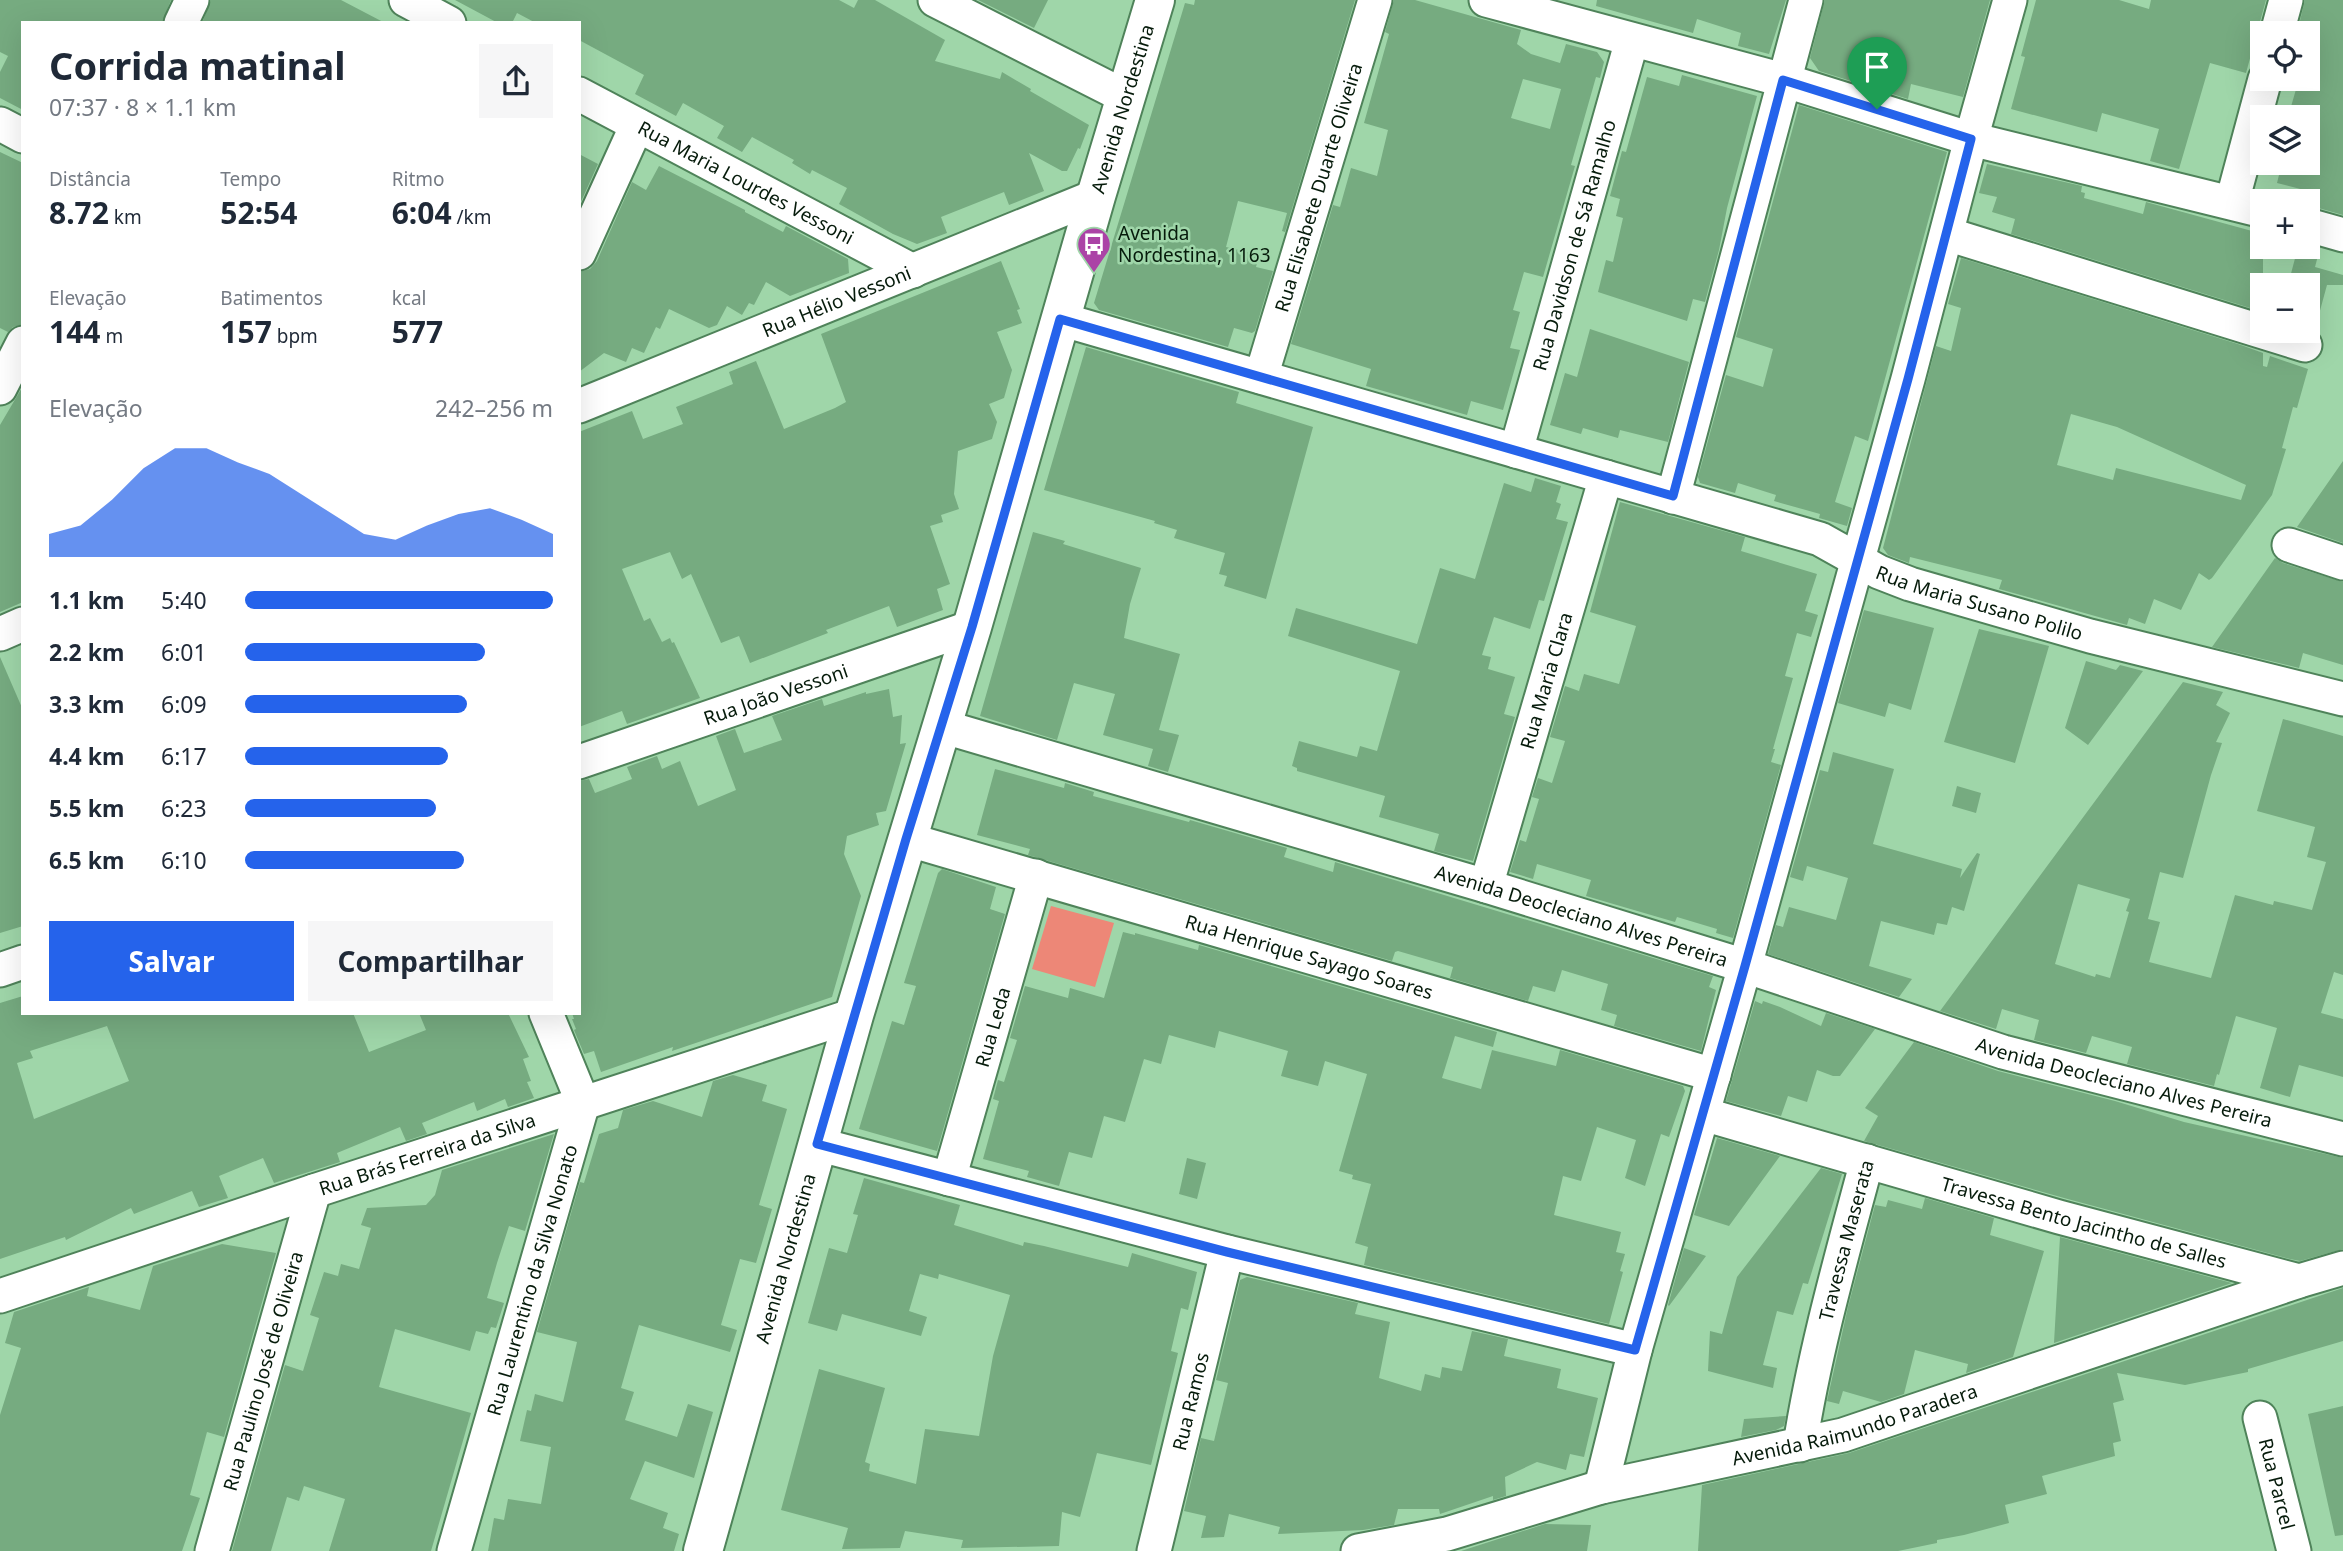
<!DOCTYPE html>
<html lang="pt">
<meta charset="utf-8">
<style>
:root{--surface:#fff;--page:#f6f6f7;--text:#1f2937;--muted:#747a83;--accent:#2563eb}
body{margin:0;font-family:"Noto Sans",sans-serif;background:var(--page);color:var(--text);height:100vh;display:flex;flex-direction:column;font-size:26px;white-space:nowrap}
*{box-sizing:border-box;margin:0}
p{font-size:23px;color:var(--muted)}
.icon{flex:none;width:38px;height:38px;fill:none;stroke:currentColor;stroke-width:2;stroke-linecap:round;stroke-linejoin:round}
.map{position:relative;flex:1;overflow:hidden}
.sheet{position:absolute;left:21px;top:21px;width:560px;height:994px;display:flex;flex-direction:column;background:var(--surface);border-radius:0px;box-shadow:0 7px 28px #0002}
.sheet>*{flex:none}
.fabs{position:absolute;left:2250px;top:21px;display:grid;gap:14px}
.fabs a{display:grid;place-items:center;width:70px;height:70px;border-radius:0px;background:var(--surface);box-shadow:0 7px 28px #0002;font-size:35px}
.pin{position:absolute;display:grid;place-items:center;width:60px;height:60px;color:#fff;margin:-72px -30px;border-radius:50% 50% 50% 0;rotate:-45deg;box-shadow:0 0 7px #0007}
.pin .icon{rotate:45deg}
.round{display:grid;place-items:center;flex:none;width:74px;height:74px;border-radius:0px;background:var(--page)}
.summary{display:flex;align-items:center;justify-content:space-between;height:119px;padding:0 28px}
h1{font-size:38px;font-weight:700;line-height:52px}
.figures{display:grid;grid-template-columns:repeat(3,1fr);gap:10px;height:119px;padding:7px 28px}
.figures div{display:grid;align-content:center}
.figures b{font-size:30px;font-weight:700}
.figures small{font-size:19px;font-weight:400}
.figures p{font-size:19px}
.chart{height:196px;padding:14px 28px}
.chart p{display:flex;justify-content:space-between}
.chart svg{width:100%;height:126px;margin-top:7px;fill:var(--accent);opacity:.7}
.button{display:flex;gap:14px;margin-top:auto;padding:14px 28px}
.button a{flex:1;height:80px;border-radius:0px;background:var(--accent);color:#fff;font-size:28px;font-weight:700;line-height:80px;text-align:center}
.button a+a{background:var(--page);color:var(--text)}
ul{padding:0 28px;list-style:none;font-size:23px}
li{display:grid;grid-template-columns:112px 84px 1fr;align-items:center;height:52px}
li i{height:18px;border-radius:9px;background:var(--accent)}
.map>svg:first-child{display:block}
</style>
<div class="map">
<svg width="2343" height="1551" viewBox="0 0 2343 1551">
<rect width="100%" height="100%" fill="#9fd6a9"/>
<path fill="#ed8777" d="M1051 906 1114 923 1095 987 1032 969Z"/>
<path fill="#76ab80" fill-rule="evenodd" d="M0 0H171L162 23H23V110L0 98V72L8 56 0 52Z
M211 0H341L385 23H202Z
M455 0H839L854 8 858 0H875L945 40 935 61 1000 79 1002 72 1031 89 1030 91 1089 125 1080 149 1078 148 1067 171H1062L1029 153 1044 191 1009 205 1004 192 941 217 947 233 917 244 893 234 839 204 847 188 812 170 810 174 792 163 794 160 752 137 742 152 717 138 724 126 683 103 676 116 635 94 644 75 579 40V23H536L517 13 512 23H498Z
M978 0H1048L1034 28Z
M1195 0H1355L1285 232 1282 231 1287 213 1238 201 1226 247 1259 255 1256 267 1273 271 1255 331 1252 333 1234 328 1228 347 1099 310 1094 303 1185 3 1194 5Z
M1394 0H1415L1521 30 1517 44 1531 54 1560 63 1566 44 1597 52 1604 62 1600 78 1596 77 1571 165 1575 166 1543 277 1524 272 1513 310 1520 312 1510 348 1520 350 1503 410 1471 401 1467 415 1366 386 1371 369 1291 344 1333 205 1340 207 1351 168 1377 176 1388 130 1364 123 1389 34 1385 32ZM1523 79 1561 89 1550 129 1511 118Z
M1597 0H1786L1769 54 1738 46 1741 33 1697 19 1693 33 1596 6Z
M1825 0H1990L1963 97 1911 84 1908 99 1819 71 1810 58Z
M2036 0H2119L2149 9 2151 0H2266L2246 73 2210 63 2179 169 2150 161 2159 129 2102 113 2097 132 2011 109 2025 57 2021 56Z
M2305 0H2343V215L2308 205V191L2277 183 2282 163H2308V117H2288L2299 79H2308V51L2313 33H2297Z
M1682 75 1757 96 1727 208 1719 250 1705 302 1693 299 1687 321 1598 292 1606 260 1613 262 1623 218 1616 216 1620 199 1610 196 1622 151 1626 152 1647 77 1679 86Z
M1799 105 1947 152 1868 441 1855 436 1835 502 1852 508 1847 526 1819 518 1820 514 1774 501 1776 495 1738 483 1735 493 1700 483 1698 477 1726 375 1763 387 1773 349 1736 337Z
M0 152 23 163V324L13 327 8 332 0 328Z
M579 154 598 164 579 206Z
M1987 164 2082 186 2081 192 2085 193 2084 198 2143 214 2146 202 2263 234V312L2011 234 2015 219 1992 212 1997 197 1979 193Z
M659 166 745 210V212L783 232 786 226 848 259 849 273 790 296 766 282 754 305 749 303 742 315 727 306 717 325 709 328 669 309 660 329 656 327 644 353 632 348 626 362 604 353 579 372V272L590 269 597 261 632 182 646 190Z
M2298 247 2320 248 2315 267 2343 275V285H2327L2315 329 2308 326V285H2288Z
M1961 258 2241 345 2263 353V366L2267 367 2270 356 2308 369 2297 408 2293 407 2282 448 2286 449 2272 495 2212 578 2209 580 2199 573 2181 610 2154 599 2145 624 2129 618 2127 625 1999 589 2002 580 1910 557 1909 563 1888 555 1883 548 1936 346 1951 351 1961 308 1948 304ZM2071 414 2117 427 2246 485 2241 500 2116 468 2113 480 2057 465Z
M1001 261 1020 309 1017 310 1022 323 997 332 1012 370 1004 398 989 404 997 422 992 439 958 451 954 494 959 509 941 515 943 522 930 526 950 584 937 589 943 610 897 627 889 606 826 630 828 633 750 663 739 636 721 643 691 574 682 579 670 552 622 569 644 621 650 618 662 642 670 638 672 643 674 642 700 698 627 724 622 711 579 727V432L632 411 643 439 683 424 676 407 733 384 729 372 756 361 784 429 835 408 846 402 821 334Z
M1590 329 1689 362 1668 442 1620 430 1618 438 1583 428 1581 434 1550 425 1565 373 1577 377Z
M1086 347 1239 392 1236 403 1313 427 1266 599 1224 586 1227 576 1219 574 1225 553 1174 538 1177 530 1154 523 1155 521 1044 490Z
M23 386V602L0 612V425Z
M2343 461V543L2297 527Z
M1535 478 1561 486 1556 502 1561 504 1556 519 1568 522 1544 601 1539 600 1530 629 1494 617 1482 655 1491 657 1488 669 1515 677 1504 714 1515 717 1473 861 1434 851 1439 834 1379 817 1385 796 1297 771V768L1292 766 1299 741 1357 757 1360 746 1377 751 1400 671 1288 636 1296 608 1417 644 1440 568 1475 579 1504 483 1531 492Z
M1620 502 1745 537 1741 551 1817 574 1805 611 1818 615 1811 637 1797 633 1785 676 1793 678 1773 749H1775L1771 762 1781 765 1733 938 1716 933 1717 929 1677 917 1675 922 1586 896 1591 880 1537 864 1533 879 1510 872 1520 840 1526 842 1539 799 1532 797 1538 778 1552 783 1565 741 1550 737 1565 686 1579 691 1584 674 1619 684 1636 626 1590 612Z
M1033 532 1065 541 1063 544 1141 568 1130 604 1124 638 1180 654 1159 730 1179 735 1168 772 1148 766 1153 749 1103 735 1115 694 1074 683 1057 740 980 716Z
M2275 558 2283 563 2343 582V665L2303 653 2299 668 2212 647Z
M1864 610 1934 628 1911 710 1889 703 1885 717 1838 703Z
M1979 629 2049 646 2015 763 1944 742Z
M0 657 23 710V926L0 933Z
M2086 661 2116 670 2120 665 2143 671 2088 745 2065 728Z
M2183 682 2223 692 2216 705 2230 713 2216 742 2222 743 2211 775 2183 878 2160 872 2148 919 2160 922 2149 962 2211 978 2235 895 2273 905 2274 901 2312 910 2326 862 2307 857 2315 827 2257 811 2283 719 2343 736V975L2334 972 2321 1013 2343 1019V1077L2299 1065 2290 1097 2260 1088 2277 1028 2236 1016 2219 1075 2217 1074 2214 1086 2127 1064 2132 1047 2092 1036 2086 1053 2034 1040 2039 1020 2002 1009 1996 1029 1940 1011ZM2078 884 2130 899 2126 911 2129 912 2110 978 2096 974 2095 977 2055 964Z
M889 689 893 717 902 715 900 744 906 743 886 811 876 813 879 825 847 836 844 854 861 896 832 997 672 1051 673 1047 601 1072 594 1051 584 1054 574 1030 576 1029 572 1019H574L572 1013H579V781L589 779 595 793 632 779 627 767 657 756 662 769 680 761 698 806 736 790 716 736 735 729 744 753 782 740 772 716 822 699 824 706 866 692V694Z
M1833 752 1894 769 1873 844 1962 869 1960 878 1977 853 1980 854 1964 911 1952 907 1947 925 1937 923 1934 935 1881 921 1869 966 1912 979 1899 997 1768 954 1776 925 1783 927 1789 907 1836 920 1848 878 1807 866 1803 881 1790 877 1820 770 1828 772Z
M995 769 1064 788 1065 783 1094 792 1093 796 1189 822 1190 820 1287 848 1284 857 1333 872 1335 862 1348 866 1713 976 1709 987 1716 990 1701 1051 1614 1026 1617 1015 1601 1010 1608 984 1562 970 1555 992 1533 986 1528 1001 1450 978 1453 967 1398 951 1395 952 1392 961 1028 855 1030 849 977 835Z
M1957 786 1981 793 1976 813 1952 806Z
M942 869 996 887 990 909 1005 914 937 1151 859 1129 892 1021 904 1025 916 986 904 983 938 873Z
M1123 932 1135 935V933L1198 950 1199 945 1497 1032 1493 1047 1455 1036 1442 1078 1481 1089 1492 1050 1556 1066 1560 1050 1683 1086 1685 1091 1669 1137 1661 1134 1645 1186 1625 1178 1636 1140 1597 1127 1581 1181 1563 1176 1554 1215 1621 1232 1616 1252 1625 1254 1620 1271 1623 1272 1609 1324 1364 1265 1368 1247 1355 1243 1371 1184 1352 1179 1353 1175 1339 1171 1367 1074 1325 1061 1318 1086 1281 1076 1288 1051 1219 1031 1215 1048 1169 1035 1161 1064 1144 1059 1125 1122 1104 1116 1092 1158 1069 1152 1059 1186 1027 1177 1029 1171 983 1159 999 1101 993 1099 998 1080 1004 1082 1017 1040 1010 1038 1025 986 1068 998 1070 988 1104 998Z
M23 996V1013H353L369 1052 426 1030 419 1013H508L529 1057 523 1059 531 1081 527 1082 534 1098 508 1107 505 1099 477 1111 474 1102 422 1123 427 1134 406 1141 400 1127 337 1153 340 1162 274 1183 263 1158 219 1176 228 1198 199 1207 192 1191 134 1214 131 1208 66 1240 65 1237 0 1259V1003ZM107 1026 129 1081 34 1119 17 1063 33 1058 30 1051Z
M1755 1001 1762 1004 1763 1001 1780 1007 1821 1026 1826 1013 1875 1029 1840 1076H1833L1817 1070 1807 1102 1788 1096 1781 1116 1726 1101Z
M1914 1042 1998 1071 2115 1101 2184 1122 2343 1158V1249L2300 1261 2290 1259 2064 1198 1864 1141 1878 1116 1865 1108Z
M733 1075 767 1085 762 1101 787 1109 759 1205 772 1209 756 1263 740 1259 721 1325 737 1330 730 1352 639 1325 621 1388 634 1392 625 1420 677 1437 688 1404 713 1412 694 1478 645 1461 630 1499 668 1513 663 1528 679 1534 674 1551H488L494 1518 504 1520 508 1499 541 1504 551 1447 520 1441 527 1410 531 1411 535 1394 563 1402 577 1342 537 1332 580 1182 584 1183 599 1134 618 1128 623 1110 653 1101 702 1117 713 1081Z
M554 1134 525 1231 509 1226 497 1263 487 1298 504 1303 496 1328 491 1327 488 1334 476 1331 470 1351 395 1329 379 1387 471 1413 431 1551H329L345 1499 304 1486 299 1501 287 1497 271 1551H232L285 1365 303 1371 319 1318 310 1315 324 1272 338 1276 341 1264 359 1269 371 1228 361 1225 367 1208 426 1205 435 1195 442 1170Z
M1717 1138 1780 1156 1729 1226 1694 1215Z
M1187 1158 1206 1163 1197 1199 1179 1194Z
M1821 1168 1842 1174 1808 1284 1803 1283 1793 1315 1777 1311 1763 1365 1777 1368 1773 1388 1708 1371 1710 1331 1722 1334 1737 1277Z
M864 1178 960 1205 954 1225 1023 1246 1024 1242 1044 1246 1128 1267 1132 1253 1197 1272 1188 1310 1181 1308 1171 1351 1178 1353 1151 1465 1097 1453 1080 1517 1062 1512 1059 1546 961 1548 963 1540 905 1531 900 1548 842 1549 848 1528 781 1510 819 1369 885 1388 865 1462 870 1464 869 1471 916 1484 925 1429 979 1436 993 1356 1010 1295 939 1274 938 1279 920 1274 909 1311 927 1317 921 1336 842 1314 837 1331 808 1323 829 1248 847 1253 858 1215 853 1214Z
M1925 1198 1994 1218 1990 1235 2044 1251 2013 1357 1966 1373 1968 1364 1915 1350 1904 1394 1881 1402 1843 1391 1839 1404 1827 1401 1848 1307 1875 1205 1886 1207 1888 1200 1922 1209Z
M2060 1237 2232 1283 2054 1343Z
M222 1244 276 1253 224 1437 207 1432 190 1495 200 1498 182 1551H0V1415L21 1348 5 1343 14 1312 89 1287 87 1296 140 1310 153 1266Z
M1684 1248 1706 1256 1669 1306 1668 1305Z
M1247 1277 1358 1303 1355 1314 1390 1322 1379 1378 1421 1391 1425 1374 1440 1378 1442 1367 1462 1371 1472 1331 1508 1339 1504 1356 1561 1369 1557 1388 1598 1398 1584 1457 1570 1454 1566 1470 1537 1462 1505 1477 1506 1496 1493 1500V1496L1440 1514 1439 1509H1398L1394 1525 1363 1530 1278 1534 1280 1527 1229 1514 1224 1537 1201 1538 1206 1516 1184 1511 1201 1438 1214 1441 1228 1383 1216 1380 1240 1280Z
M2343 1288V1341L2248 1369V1372L2185 1385 2117 1373 2124 1400 2113 1403 2121 1441 2113 1443 2115 1456 2042 1476 2047 1494 2005 1505 2009 1523 1964 1535 1937 1540V1543L1898 1551H1698L1702 1485 1849 1453Z
M2343 1406V1535L2335 1536 2308 1414Z
M1786 1416 1784 1426 1776 1430 1741 1437 1744 1419Z
M1545 1524 1591 1525 1587 1551H1461Z"/>
<g fill="none" stroke-linecap="round" stroke-linejoin="round">
<g stroke="#4f835a" stroke-width="37">
<g id="minor">
<path d="M406 0 449 23"/>
<path d="M935 0 1126 97"/>
<path d="M1486 0 1783 80 1971 139 2263 211"/>
<path d="M181 23 192 0"/>
<path d="M2277 33 2286 0"/>
<path id="s1" d="M579 94 913 271"/>
<path d="M0 124 23 136"/>
<path d="M2232 202 2265 79"/>
<path d="M2308 225 2343 235"/>
<path d="M1947 234 2305 345"/>
<path d="M579 253 637 125"/>
<path id="s2" d="M1060 319 1820 539 1879 572 1910 584 2090 636 2343 699"/>
<path id="s3" d="M1261 377 1375 0"/>
<path d="M0 388 23 343"/>
<path id="s4" d="M579 406 1096 196"/>
<path id="s5" d="M1516 451 1632 40"/>
<path d="M1673 497 1806 0"/>
<path d="M2289 545 2343 563"/>
<path d="M0 634 23 624"/>
<path id="s6" d="M941 726 1486 886 1745 966 2003 1052 2343 1139"/>
<path id="s7" d="M579 762 972 627"/>
<path id="s8" d="M906 839 1714 1075"/>
<path id="s9" d="M1486 886 1606 477"/>
<path d="M0 970 23 962"/>
<path id="s10" d="M1703 1114 2059 1217 2299 1281"/>
<path d="M817 1144 1227 1252 1635 1350"/>
<path id="s11" d="M949 1179 1036 876"/>
<path id="s12" d="M0 1296 314 1191 854 1015"/>
<path id="s13" d="M2260 1418 2294 1551"/>
<path id="s14" d="M1800 1445C1815 1349 1842 1255 1867 1161"/>
<path d="M1601 1487 1635 1350 1745 966 1908 379 1971 139 2010 0"/>
<path id="s15" d="M212 1551 314 1191"/>
<path id="s16" d="M454 1551 583 1103 546 1013"/>
<path id="s17" d="M1154 1551 1227 1252"/>
<path id="s18" d="M1358 1551 1447 1534 1601 1487 1843 1435 2299 1281 2343 1268"/>
</g>
</g>
<g stroke="#4f835a" stroke-width="42">
<g id="major">
<path id="s19" d="M703 1551 854 1015 972 627 1096 196 1155 0"/>
</g>
</g>
<use href="#minor" stroke="#fff" stroke-width="33"/>
<use href="#major" stroke="#fff" stroke-width="38"/>
</g>
<g fill="none" stroke-linecap="round" stroke-linejoin="round">
<g stroke="#fff" stroke-width="14">
<path id="route" d="M1783 80 1971 139 1908 379 1745 966 1635 1350 1227 1252 817 1144 906 839 972 627 1060 319 1673 496Z"/>
</g>
<use href="#route" stroke="#2563eb" stroke-width="9"/>
</g>
<defs>
<g id="bus-pin" transform="scale(1.75)"><path d="M0 17L-7.5 6A9.5 9.5 0 1 1 7.5 6Z" fill="#ab43a6" stroke="#9fd6a9"/><path d="M-5-6H5V4H4V6H2V4H-2V6H-4V4H-5ZM-3.5-4V0h7V-4ZM-3.5 1.2v1.5H-2V1.2ZM2 1.2v1.5H3.5V1.2Z" fill="#fff"/></g>
</defs>
<g fill-rule="evenodd">
<use href="#bus-pin" x="1094" y="244"/>
</g>
<g text-anchor="middle" dominant-baseline="central" stroke-width="5" stroke-linejoin="round" paint-order="stroke">
<g font-size="19" fill="#061b0b" stroke="#9fd6a9">
<text stroke="none"><textPath href="#s19" startOffset="1502">Avenida Nordestina</textPath></text>
<text stroke="none"><textPath href="#s1" startOffset="189">Rua Maria Lourdes Vessoni</textPath></text>
<text stroke="none"><textPath href="#s3" startOffset="198">Rua Elisabete Duarte Oliveira</textPath></text>
<text stroke="none"><textPath href="#s5" startOffset="214">Rua Davidson de Sá Ramalho</textPath></text>
<text stroke="none"><textPath href="#s4" startOffset="278">Rua Hélio Vessoni</textPath></text>
<text stroke="none"><textPath href="#s2" startOffset="964">Rua Maria Susano Polilo</textPath></text>
<text stroke="none"><textPath href="#s9" startOffset="214">Rua Maria Clara</textPath></text>
<text stroke="none"><textPath href="#s7" startOffset="208">Rua João Vessoni</textPath></text>
<text stroke="none"><textPath href="#s6" startOffset="668">Avenida Deocleciano Alves Pereira</textPath></text>
<text stroke="none"><textPath href="#s8" startOffset="420">Rua Henrique Sayago Soares</textPath></text>
<text stroke="none"><textPath href="#s11" startOffset="158">Rua Leda</textPath></text>
<text stroke="none"><textPath href="#s6" startOffset="1236">Avenida Deocleciano Alves Pereira</textPath></text>
<text stroke="none"><textPath href="#s12" startOffset="450">Rua Brás Ferreira da Silva</textPath></text>
<text stroke="none"><textPath href="#s10" startOffset="396">Travessa Bento Jacintho de Salles</textPath></text>
<text stroke="none"><textPath href="#s14" startOffset="210">Travessa Maserata</textPath></text>
<text stroke="none"><textPath href="#s19" startOffset="304">Avenida Nordestina</textPath></text>
<text stroke="none"><textPath href="#s16" startOffset="282">Rua Laurentino da Silva Nonato</textPath></text>
<text stroke="none"><textPath href="#s15" startOffset="187">Rua Paulino José de Oliveira</textPath></text>
<text stroke="none"><textPath href="#s17" startOffset="154">Rua Ramos</textPath></text>
<text stroke="none"><textPath href="#s18" startOffset="513">Avenida Raimundo Paradera</textPath></text>
<text stroke="none"><textPath href="#s13" startOffset="68">Rua Parcel</textPath></text>
</g>
<g font-size="19" fill="#061b0b" stroke="#9fd6a9" text-anchor="start">
<text x="1118" y="233">Avenida<tspan x="1118" dy="22">Nordestina, 1163</tspan></text>
</g>
</g>
</svg>
<div class="fabs">
<a><svg class="icon" aria-label="locate" viewBox="0 0 24 24"><circle cx="12" cy="12" r="6"/><path d="M12 2v4M12 18v4M2 12h4M18 12h4"/></svg></a>
<a><svg class="icon" aria-label="layers" viewBox="0 0 24 24"><path d="M12 4l9 5-9 5-9-5zM3 14l9 5 9-5"/></svg></a>
<a>+</a>
<a>−</a>
</div>
<div class="pin" style="left:1877px;top:109px;background:#1e9e55"><svg class="icon" aria-label="arrive" viewBox="0 0 24 24"><path d="M6 21V4h12l-3 4 3 4H6"/></svg></div>
<section class="sheet">
<div class="summary"><div><h1>Corrida matinal</h1><p>07:37 · 8 × 1.1 km</p></div><a class="round"><svg class="icon" aria-label="share" viewBox="0 0 24 24"><path d="M12 15V3M7 8l5-5 5 5M5 13v7h14v-7"/></svg></a></div>
<div class="figures">
<div><p>Distância</p><b>8.72<small> km</small></b></div>
<div><p>Tempo</p><b>52:54</b></div>
<div><p>Ritmo</p><b>6:04<small> /km</small></b></div>
</div>
<div class="figures">
<div><p>Elevação</p><b>144<small> m</small></b></div>
<div><p>Batimentos</p><b>157<small> bpm</small></b></div>
<div><p>kcal</p><b>577</b></div>
</div>
<div class="chart"><p><span>Elevação</span>242–256 m</p>
<svg viewBox="0 0 160 44" preserveAspectRatio="none"><path d="M0 44V36L10 33L20 24L30 13L40 6L50 6L60 11L70 15L80 22L90 29L100 36L110 38L120 33L130 29L140 27L150 31L160 36V44z"/></svg>
</div>
<ul>
<li><b>1.1 km</b>5:40<i style="width:100%"></i></li>
<li><b>2.2 km</b>6:01<i style="width:78%"></i></li>
<li><b>3.3 km</b>6:09<i style="width:72%"></i></li>
<li><b>4.4 km</b>6:17<i style="width:66%"></i></li>
<li><b>5.5 km</b>6:23<i style="width:62%"></i></li>
<li><b>6.5 km</b>6:10<i style="width:71%"></i></li>
</ul>
<div class="button"><a>Salvar</a><a>Compartilhar</a></div>
</section>
</div>
